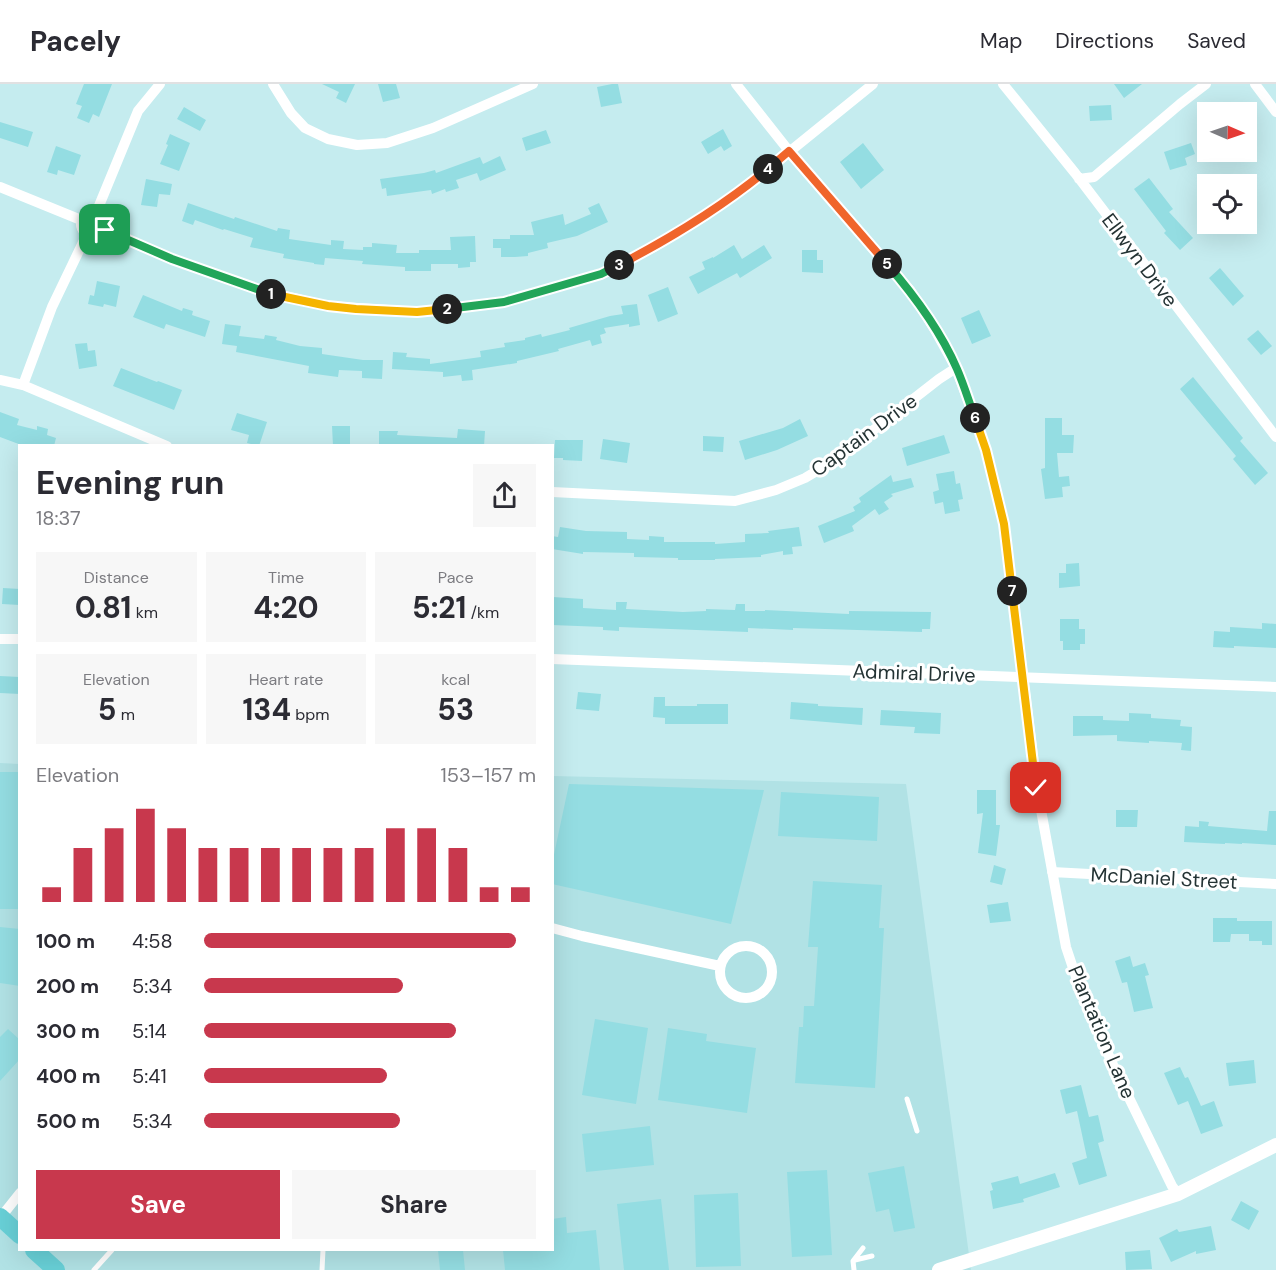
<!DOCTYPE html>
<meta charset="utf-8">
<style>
:root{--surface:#fff;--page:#f7f7f7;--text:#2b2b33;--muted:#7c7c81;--line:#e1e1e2;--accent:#c8384d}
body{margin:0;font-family:"DM Sans",sans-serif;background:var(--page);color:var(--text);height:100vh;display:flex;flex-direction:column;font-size:22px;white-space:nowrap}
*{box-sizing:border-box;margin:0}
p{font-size:20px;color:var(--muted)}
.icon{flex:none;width:33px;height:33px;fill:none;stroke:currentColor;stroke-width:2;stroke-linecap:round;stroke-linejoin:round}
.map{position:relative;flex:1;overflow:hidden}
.panel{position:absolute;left:18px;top:360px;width:536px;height:807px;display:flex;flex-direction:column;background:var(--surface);border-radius:0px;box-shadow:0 6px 24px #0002}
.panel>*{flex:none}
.needle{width:39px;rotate:92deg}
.buttons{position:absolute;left:1197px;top:18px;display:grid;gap:12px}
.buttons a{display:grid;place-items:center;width:60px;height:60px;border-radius:0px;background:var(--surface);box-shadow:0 6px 24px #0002;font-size:30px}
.pin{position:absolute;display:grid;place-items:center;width:51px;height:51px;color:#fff;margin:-26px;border-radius:12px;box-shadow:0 3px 9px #0006}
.km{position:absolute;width:30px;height:30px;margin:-15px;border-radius:50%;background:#222;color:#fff;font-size:16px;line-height:30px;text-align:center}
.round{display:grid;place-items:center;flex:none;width:63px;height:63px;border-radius:0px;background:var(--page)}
.head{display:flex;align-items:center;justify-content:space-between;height:102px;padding:0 18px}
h1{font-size:33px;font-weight:700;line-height:45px}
.metrics{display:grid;grid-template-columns:repeat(3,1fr);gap:9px;height:102px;padding:6px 18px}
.metrics div{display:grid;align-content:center;border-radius:0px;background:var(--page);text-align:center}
.metrics b{font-size:30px;font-weight:700}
.metrics small{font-size:16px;font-weight:400}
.metrics p{font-size:16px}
.chart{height:168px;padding:12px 18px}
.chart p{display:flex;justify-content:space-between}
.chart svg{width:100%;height:108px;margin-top:6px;stroke:var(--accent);stroke-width:6}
.primary-button{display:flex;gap:12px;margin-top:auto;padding:12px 18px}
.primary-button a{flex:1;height:69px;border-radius:0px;background:var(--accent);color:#fff;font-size:24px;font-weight:700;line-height:69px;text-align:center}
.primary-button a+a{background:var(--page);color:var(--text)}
ul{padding:0 18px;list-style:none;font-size:20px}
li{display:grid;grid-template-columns:96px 72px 1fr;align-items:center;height:45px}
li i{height:15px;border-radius:8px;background:var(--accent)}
header{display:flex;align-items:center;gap:36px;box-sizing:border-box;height:84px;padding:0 30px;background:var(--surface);border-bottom:2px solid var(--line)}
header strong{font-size:28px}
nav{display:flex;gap:33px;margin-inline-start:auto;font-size:21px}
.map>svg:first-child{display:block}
</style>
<header>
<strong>Pacely</strong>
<nav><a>Map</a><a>Directions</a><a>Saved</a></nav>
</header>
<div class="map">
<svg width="1276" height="1186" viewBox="0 0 1276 1186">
<rect width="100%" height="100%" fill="#c5ecef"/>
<path fill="#b1e2e5" d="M0 679 20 680V1166H552V692L906 700 971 1186H0Z"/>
<path fill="#94dde2" d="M84 0H112L99 33 93 30 89 39 77 34 82 22 76 20Z
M322 0H355L346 19 336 14 339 8Z
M378 0H396L400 14 383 18Z
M612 0H618L622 19 601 23 597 3Z
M1114 0H1142L1124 14Z
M1111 21 1112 36 1090 37 1089 22Z
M184 23 206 36 200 47 177 35Z
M0 38 33 48 28 63 0 54Z
M723 45 732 62 724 67 721 62 708 70 701 58Z
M546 46 551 59 526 67 522 54Z
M170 50 190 59 179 87 160 80 168 61 166 60Z
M863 59 884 86 861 105 840 78Z
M1191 59 1195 70 1185 74 1187 81 1170 86 1164 68Z
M56 62 81 71 74 91 58 86 57 91 47 88Z
M500 72 506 86 480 97 477 89 456 96 459 104 446 108 445 105 432 110 431 106 387 112 386 104 382 105 380 95 424 89 435 86 436 89 480 73 483 80Z
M1149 94 1173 125 1169 128 1193 154 1180 166 1164 149 1166 147 1134 105Z
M146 95 172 100 170 111 159 110 157 123 141 121Z
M188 119 234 135 235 133 277 147 278 144 290 146 289 155 331 161V156L344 157 343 165 363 166V163H372V159L397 161 396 169H419V166H451L450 153 475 152 476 178H470V183L458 184V180H431V187H405V183L362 180 363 177 325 174 324 181 314 180V179L283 174 284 170 250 163 253 154 224 145 223 146 195 136 193 141 182 137Z
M599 119 608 138 577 152 547 159 548 164 528 169V172L515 173H501V164H493V155H510V151H534L531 138 563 130 565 141 591 130 588 124Z
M734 161 742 175 764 161 772 174 740 194 737 189 698 210 689 193 705 185 702 178 713 173V174Z
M802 166H817V176H823V189L802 188Z
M1220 184 1244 212 1233 222 1209 194Z
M97 197 120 202 116 223 104 220 103 223 88 220 90 211 94 212Z
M668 203 678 230 658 238 648 211Z
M143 211 182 227 183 224 193 227 192 231 210 237 205 253 166 240 164 245 133 233Z
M637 220 640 241 629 243V240L604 244 606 249 600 251 602 259 592 262 590 256 558 265 559 267 517 277V279L472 286 473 296 462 297 461 291 443 293V288L392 285 393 268 407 269 406 273 430 275V280L481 273 480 267 505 263 504 259 525 256V254L541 250 542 253 570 246 569 244 610 232 623 230 621 222Z
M979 226 991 252 972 260 961 234Z
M225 240 241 242 239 252 264 255 265 251 277 253 276 256 300 262 322 264V270L363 276H383L382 295 362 294V287L339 286 338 293 308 289 309 282 236 268 237 262 222 260Z
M1258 246 1272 262 1261 271 1247 255Z
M87 259 88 267 95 266 97 282 79 285 75 260Z
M121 284 157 298 158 297 182 306 174 326 113 302Z
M1193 293 1243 354 1240 357 1268 389 1255 401 1233 375 1236 372 1180 305Z
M0 328 19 335 17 341 37 346V342L48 345 47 351 56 354 54 362H24L0 353Z
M237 329 267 338 259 362 247 359 249 351 231 346Z
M1045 334H1062V351H1074L1073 369H1057L1059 393 1069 392 1070 402 1062 403 1063 413 1045 415 1041 385 1045 384Z
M800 335 808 352 777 366 745 376 739 357 783 344Z
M332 342H350V362H333Z
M458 345 485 347 484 362H379V347H398L397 351 457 354Z
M944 351 950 369 907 382 902 364Z
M703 352 724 353 723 368 703 367Z
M603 355 630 359 627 379 600 375Z
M555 356H583L582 377 563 376V374H554Z
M954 387 956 400 960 399 963 415 958 416 960 427 945 430 943 418 935 420 933 408 939 406 936 390Z
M891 391 893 398 911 394 914 403 891 410 893 412 884 418 889 425 879 431 875 425 852 442 854 447 824 459 818 442 855 427 853 423 861 418 859 414Z
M560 443 586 447 627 448V455L649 456V452L664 453V458H715V460L745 458V450L769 449 768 447 799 443 802 462 792 463 793 470 783 471V467L761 471V473L715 475V476H678V474L634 473V469L583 468V470L552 465V452L558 453Z
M1079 479 1080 502 1059 504V489H1066V480Z
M3 504 20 505V521L2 520Z
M553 513 583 515V524L616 526V518H627L626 525 683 528 706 527V525L735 526 736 520H745V527H765V526L849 530V527L931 528 930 545H922V548L793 544V546L748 544V548L619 543V547L603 546V543L552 541Z
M1060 535H1079V545H1085V560H1080V566H1063V557H1060Z
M1262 539 1276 540V564L1234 562V564L1213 563 1214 547 1230 548V543L1262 545Z
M0 592 20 593V610L0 609Z
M578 608 601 610 599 627 576 625Z
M654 613H665V622H697V620H728V640H665V634L653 633Z
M791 618 818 620V622L863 624 862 641 790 635Z
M881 626 941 629 940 650 914 649 915 643 880 641Z
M1129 629 1151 630V634L1181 636 1180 642 1192 643 1191 667 1181 666 1182 659 1149 657V659L1117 657V651L1073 652V632H1103V636L1129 637Z
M0 688H20V825H0Z
M569 700 764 706 731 840 552 800V780Z
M977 706H996V741H1000L996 772 978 769 983 729 977 730Z
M781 708 879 713 877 757 778 752Z
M1116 726H1138L1137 743H1116Z
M1269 727H1276V761L1242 759V760L1225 759V760L1184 758 1185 742 1199 743V737L1209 738 1208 742 1267 747Z
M994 781 1006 785 1002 801 990 798Z
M813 797 882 801 879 844H884L875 1004 795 999 799 943H803L804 922H814L818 863H808Z
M1008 818 1011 837 990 839 987 821Z
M1213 834H1237V837H1272V861H1262V857H1249V850H1231L1230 858H1213Z
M0 843 20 845V902L0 899Z
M1130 872 1133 883 1145 879 1149 891 1145 892 1153 924 1134 928 1127 898 1122 899 1115 877Z
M595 935 648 944 636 1020 582 1011Z
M668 944 707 950 706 957 756 964 747 1029 658 1016Z
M8 945 20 956V975L0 997V953Z
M1254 976 1256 999 1229 1002 1226 979Z
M1180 983 1185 994 1188 993 1201 1022 1214 1017 1223 1042 1201 1050 1188 1017 1178 1021 1164 989Z
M1081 1001 1089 1033 1098 1031 1104 1057 1098 1059 1107 1092 1079 1101 1072 1079 1087 1074 1077 1027 1066 1030 1060 1006Z
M650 1042 654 1081 586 1088 582 1050Z
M904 1082 915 1144 894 1148 889 1125 876 1128 868 1089Z
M827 1086 832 1171 792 1173 787 1088Z
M1055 1089 1060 1103 1023 1115 1024 1118 993 1125 990 1107 993 1106 991 1099 1018 1092 1020 1100Z
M738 1109 741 1182 696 1183 694 1111Z
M661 1115 669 1186H624L617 1120Z
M1241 1117 1259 1127 1249 1146 1231 1136Z
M566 1133 567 1149 596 1146 600 1186H505L503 1166H552V1135Z
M1211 1142 1216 1166 1196 1170V1167L1171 1178 1159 1154 1177 1145 1179 1148Z
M438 1166H463L465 1186H440Z
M1150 1166 1152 1185 1126 1186 1125 1168Z"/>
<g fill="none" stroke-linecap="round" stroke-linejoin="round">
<path stroke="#fff" stroke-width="5" d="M907 1015 917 1047
M855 1176 872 1172
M94 1186 112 1166
M322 1186 323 1166
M854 1186 853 1177 863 1164"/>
<path stroke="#fff" stroke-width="10" d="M273 0 291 29 305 44 328 55 357 61 387 59 433 44 533 0
M736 0 789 67 910 206 935 246 956 284 986 365 1004 440 1037 704 1066 863 1082 911 1113 981 1172 1102 1178 1110
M1003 0 1075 89 1276 353
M1255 0 1276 28
M1079 95 1094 93 1180 20 1206 0
M0 103 81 136
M81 140a11 11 0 1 1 22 0a11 11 0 1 1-22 0Z
M96 129 138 27 160 0
M102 145 172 175 256 205 328 222 418 228 504 218 601 190 654 163 705 132 757 94 873 0
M0 296 23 301 167 362
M23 301 52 223 87 150
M552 408 735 417 776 406 805 394 835 376 939 295 956 284
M0 555H20
M552 575 1276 603
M1052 788 1276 800
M552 844 582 852 720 882
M720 888a26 26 0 1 1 52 0a26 26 0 1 1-52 0Z
M1 1133 20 1109"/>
<path stroke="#fff" stroke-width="14" d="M939 1186 1178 1110 1276 1061"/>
<path stroke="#68d0d7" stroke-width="18" d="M0 1133 20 1151
M34 1166 56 1186"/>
</g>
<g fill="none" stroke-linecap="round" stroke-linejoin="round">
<g stroke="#fff" stroke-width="12">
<path id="split-1" d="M105 146 172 175 271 210"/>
</g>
<g stroke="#fff" stroke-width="12">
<path id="split-2" d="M271 210 328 222 356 225 417 228 447 225"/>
</g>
<g stroke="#fff" stroke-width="12">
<path id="split-3" d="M447 225 504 218 601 190 619 181"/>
</g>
<g stroke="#fff" stroke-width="12">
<path id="split-4" d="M619 181C671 154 722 123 768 85"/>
</g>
<g stroke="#fff" stroke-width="12">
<path id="split-5" d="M768 85 789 67 887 180"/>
</g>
<g stroke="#fff" stroke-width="12">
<path id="split-6" d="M887 180C914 211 941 248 957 285 964 301 969 318 975 334"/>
</g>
<g stroke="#fff" stroke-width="12">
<path id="split-7" d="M975 334 986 366 1004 440 1012 507"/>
</g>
<g stroke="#fff" stroke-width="12">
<path id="split-8" d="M1012 507 1036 704"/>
</g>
<use href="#split-1" stroke="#22a559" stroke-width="8"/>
<use href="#split-2" stroke="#f5b400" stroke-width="8"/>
<use href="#split-3" stroke="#22a559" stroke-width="8"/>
<use href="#split-4" stroke="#f0652b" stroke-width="8"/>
<use href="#split-5" stroke="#f0652b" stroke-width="8"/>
<use href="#split-6" stroke="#22a559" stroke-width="8"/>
<use href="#split-7" stroke="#f5b400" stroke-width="8"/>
<use href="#split-8" stroke="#f5b400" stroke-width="8"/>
</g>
<g text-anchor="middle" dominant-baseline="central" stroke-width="6" stroke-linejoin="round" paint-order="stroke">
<g font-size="20" fill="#243334" stroke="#fff">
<text transform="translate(1140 176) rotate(53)">Ellwyn Drive</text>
<text transform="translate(864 351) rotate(-36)">Captain Drive</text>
<text transform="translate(914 589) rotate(2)">Admiral Drive</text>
<text transform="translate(1164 794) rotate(3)">McDaniel Street</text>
<text transform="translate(1102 948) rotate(67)">Plantation Lane</text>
</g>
</g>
</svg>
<div class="buttons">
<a><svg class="needle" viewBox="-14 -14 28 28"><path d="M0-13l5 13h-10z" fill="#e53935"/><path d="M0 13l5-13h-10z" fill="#7c7c81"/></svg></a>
<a><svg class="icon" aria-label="locate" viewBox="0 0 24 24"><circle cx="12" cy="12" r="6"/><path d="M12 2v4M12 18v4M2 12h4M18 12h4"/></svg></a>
</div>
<div class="pin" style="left:105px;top:146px;background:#1e9e55"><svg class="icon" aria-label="arrive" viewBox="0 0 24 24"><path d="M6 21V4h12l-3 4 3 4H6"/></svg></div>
<div class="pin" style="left:1036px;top:704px;background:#d93025"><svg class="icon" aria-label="check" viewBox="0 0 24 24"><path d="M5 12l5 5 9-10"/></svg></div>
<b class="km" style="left:271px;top:210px">1</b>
<b class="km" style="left:447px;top:225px">2</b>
<b class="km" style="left:619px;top:181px">3</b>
<b class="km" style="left:768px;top:85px">4</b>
<b class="km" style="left:887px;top:180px">5</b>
<b class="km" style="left:975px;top:334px">6</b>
<b class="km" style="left:1012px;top:507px">7</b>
<section class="panel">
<div class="head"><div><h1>Evening run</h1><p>18:37</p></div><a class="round"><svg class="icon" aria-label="share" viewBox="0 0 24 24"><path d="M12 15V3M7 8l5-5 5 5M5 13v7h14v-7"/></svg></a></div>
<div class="metrics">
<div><p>Distance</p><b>0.81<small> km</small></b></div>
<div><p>Time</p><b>4:20</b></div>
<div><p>Pace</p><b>5:21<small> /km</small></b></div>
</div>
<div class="metrics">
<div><p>Elevation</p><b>5<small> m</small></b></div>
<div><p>Heart rate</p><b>134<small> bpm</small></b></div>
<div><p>kcal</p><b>53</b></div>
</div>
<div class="chart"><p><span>Elevation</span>153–157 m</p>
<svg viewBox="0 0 160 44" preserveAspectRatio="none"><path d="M5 44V38M15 44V22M25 44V14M35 44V6M45 44V14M55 44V22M65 44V22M75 44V22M85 44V22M95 44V22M105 44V22M115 44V14M125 44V14M135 44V22M145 44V38M155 44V38"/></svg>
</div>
<ul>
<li><b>100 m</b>4:58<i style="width:94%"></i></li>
<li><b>200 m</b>5:34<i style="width:60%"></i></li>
<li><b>300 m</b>5:14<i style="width:76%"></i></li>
<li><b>400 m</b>5:41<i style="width:55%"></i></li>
<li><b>500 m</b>5:34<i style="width:59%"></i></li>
</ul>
<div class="primary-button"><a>Save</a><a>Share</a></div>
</section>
</div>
